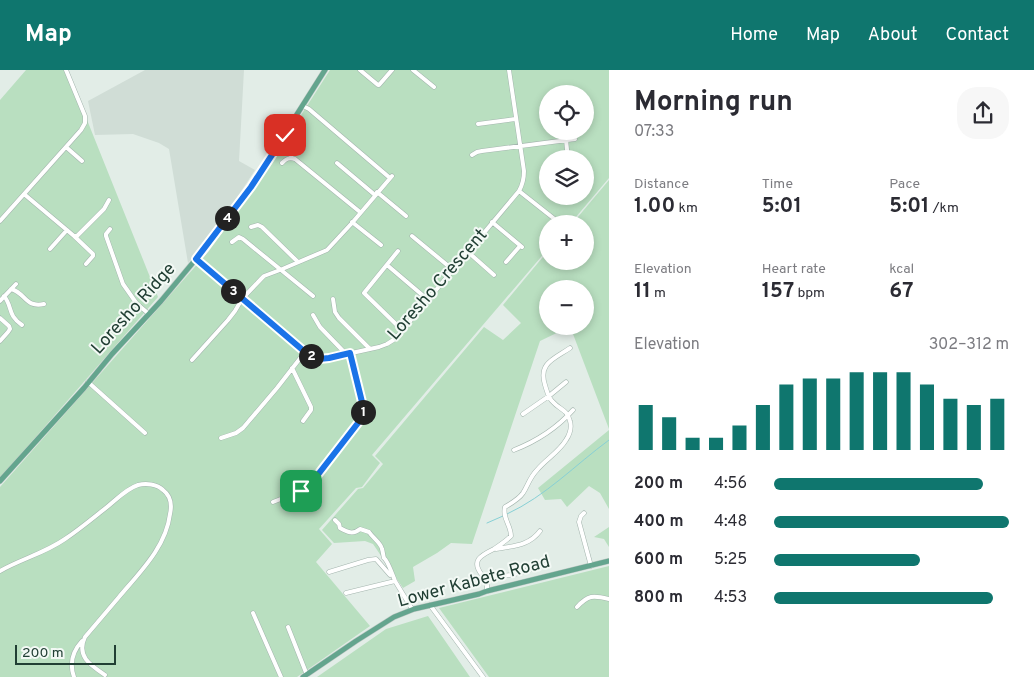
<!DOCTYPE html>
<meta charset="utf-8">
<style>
:root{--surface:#fff;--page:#f7f7f7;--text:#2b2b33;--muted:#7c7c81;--accent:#0f766e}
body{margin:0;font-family:Overpass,sans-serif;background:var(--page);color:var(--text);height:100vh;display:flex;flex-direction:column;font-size:19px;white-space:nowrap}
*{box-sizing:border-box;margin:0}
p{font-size:16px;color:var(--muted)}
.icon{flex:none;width:28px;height:28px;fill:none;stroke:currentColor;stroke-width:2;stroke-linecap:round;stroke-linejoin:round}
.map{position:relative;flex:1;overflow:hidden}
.panel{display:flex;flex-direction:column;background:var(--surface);width:425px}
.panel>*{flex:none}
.buttons{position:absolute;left:539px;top:15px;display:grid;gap:10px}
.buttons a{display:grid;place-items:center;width:55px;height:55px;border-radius:50%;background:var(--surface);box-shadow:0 2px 8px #0003;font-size:25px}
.scale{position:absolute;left:15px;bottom:12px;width:101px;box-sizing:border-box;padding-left:5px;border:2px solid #213f34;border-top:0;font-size:14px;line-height:18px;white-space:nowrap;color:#213f34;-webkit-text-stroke:4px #f3f9f5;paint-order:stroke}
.pin{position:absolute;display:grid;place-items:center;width:42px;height:42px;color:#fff;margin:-21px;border-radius:10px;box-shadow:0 2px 8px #0006}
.km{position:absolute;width:25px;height:25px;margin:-12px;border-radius:50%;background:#222;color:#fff;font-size:14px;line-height:25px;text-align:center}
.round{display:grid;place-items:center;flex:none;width:52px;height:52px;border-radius:20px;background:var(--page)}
.overview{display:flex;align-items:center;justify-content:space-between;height:85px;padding:0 25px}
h1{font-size:28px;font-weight:700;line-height:38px}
.figures{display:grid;grid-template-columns:repeat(3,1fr);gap:8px;height:85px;padding:5px 25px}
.figures div{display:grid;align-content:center}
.figures b{font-size:21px;font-weight:700}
.figures small{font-size:14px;font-weight:400}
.figures p{font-size:14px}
.chart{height:140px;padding:10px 25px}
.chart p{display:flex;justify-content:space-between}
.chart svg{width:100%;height:90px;margin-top:5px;stroke:var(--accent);stroke-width:6}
ul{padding:0 25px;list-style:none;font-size:16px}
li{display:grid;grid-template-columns:80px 60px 1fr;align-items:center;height:38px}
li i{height:12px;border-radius:6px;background:var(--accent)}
header{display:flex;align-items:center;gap:30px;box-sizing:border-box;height:70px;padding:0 25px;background:var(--accent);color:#fff}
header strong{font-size:24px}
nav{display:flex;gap:28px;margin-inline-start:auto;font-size:18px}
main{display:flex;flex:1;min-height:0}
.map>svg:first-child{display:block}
</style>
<header>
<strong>Map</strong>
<nav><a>Home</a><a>Map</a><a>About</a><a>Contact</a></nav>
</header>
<main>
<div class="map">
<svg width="609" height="607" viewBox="0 0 609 607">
<rect width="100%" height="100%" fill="#e2ede7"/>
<path fill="#d0ddd6" d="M145 0H244L239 91 255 100 223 149 188 193 169 79 159 73 133 64 95 65 88 31Z"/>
<path fill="#b9dfc0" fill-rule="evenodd" d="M26 0H67L158 227 0 408V30Z
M330 0H609V108L570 154H548L547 180 372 385 380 393 362 417 356 418 319 459 332 474 316 492 370 556 297 607H0V417L209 181C252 122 291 61 330 0ZM548 24H585V61H548ZM548 89H585V126H548Z
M609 110V359L573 264 567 258 540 271 472 474 451 473 437 483 413 497 415 511 403 518 373 474 365 471 334 473 322 460 358 419 363 418 383 394 375 386 484 257 503 270 521 253 503 235 547 182 548 191H585V154H572ZM548 219H585V256H548Z
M609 360V439L600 423 589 416 567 437 561 429 545 430 538 418Z
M609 457V477L604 469 594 467Z
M609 496V607H489L439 538Z
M428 546 470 607H317L386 559Z"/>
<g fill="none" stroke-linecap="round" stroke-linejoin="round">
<path stroke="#87d0d5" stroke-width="1" d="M507 444C546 426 575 395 609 370
M487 453 503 446"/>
<g stroke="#a4b5ae" stroke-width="5">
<path id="minor" d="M360 0 378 15H379L392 0
M413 0 434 17
M303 36 309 39 390 108
M478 54 515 49
M566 70 568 89
M66 77 82 91
M472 85 477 82 482 81 575 69
M292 88 289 80 295 73
M282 93C286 89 289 87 295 89L360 142
M337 93 375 125
M519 121 557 151
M377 122 406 146
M24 124 74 166H77L104 139 109 130
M0 151 81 60 85 53V46L66 0
M352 152 381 175
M492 152 522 177
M251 157 258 155 262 157 298 192
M110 159 106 164V166L123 214 137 234 149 244
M74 166 93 184V186L86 194
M412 166 452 199
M232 172 239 167 243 169 313 226
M50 179 67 160
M398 181 364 223 402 260
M468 182 494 205
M196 189 305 282 314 288H329L379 277 387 274 395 269 519 121C523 114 524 109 524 101L509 0
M506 192 520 176
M387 195 427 229
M11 219C26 223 25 238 44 234
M4 226C13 237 7 245 22 255
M333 229 335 242 339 248 370 279
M0 231 16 214
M313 245 320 257 346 284
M0 248 9 256 10 259 8 262 0 271
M192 290 228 250 235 241 242 229 261 209 264 206 280 200 327 180 352 153 392 106
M292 298 311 337V340L303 351
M88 312 145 363
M523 344 549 326 566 312
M221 368 236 363 243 358 277 318 305 282
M514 380C537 371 557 358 573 340
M273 432 301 421 306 417 317 405 358 353 362 346 363 336 350 283
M584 443 581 446 579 452 591 496
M335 450 339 454 340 458C347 462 353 465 360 459L369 462C373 468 381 473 382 479 383 482 383 485 384 488 388 491 393 506 395 511L346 523
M496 479C513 476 529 476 540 461
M545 495C526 501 503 510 482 505 470 490 482 485 494 479 500 475 506 471 511 466 511 455 502 448 505 437 512 433 519 429 523 423 528 415 530 407 537 400 546 389 559 382 566 370 570 364 572 358 570 351 567 339 560 340 553 332 548 328 547 321 545 315 538 293 554 289 570 278
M0 501C21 489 45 483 65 469 80 459 93 448 107 437 117 429 126 419 138 415 146 413 157 414 163 420 171 426 172 435 170 444 166 477 140 502 119 527 108 540 96 554 85 567 76 586 90 595 105 605
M329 502 368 490 376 489 390 505
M395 511 412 539
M487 512V521
M430 535 483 607
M577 537C588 525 593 525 609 529
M253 543 263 566 281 607
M288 557 307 605
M74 607C69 593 72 582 82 571"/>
</g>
<g stroke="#c1c9c6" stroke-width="6">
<path id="major" d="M0 411 84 318 112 284 161 231 196 189 251 117 325 0
M303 607 356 571 394 547 414 539 479 524 487 521 609 491"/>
</g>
<use href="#minor" stroke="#fff" stroke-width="4"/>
<use href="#major" stroke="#64a58e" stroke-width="5"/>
</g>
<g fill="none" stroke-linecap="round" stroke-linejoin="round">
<g stroke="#fff" stroke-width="10">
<path id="route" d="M285 65 251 117 196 189 305 282 314 288 319 289 329 288 350 283 363 336 362 346 358 353 313 411 301 421"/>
</g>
<use href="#route" stroke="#1a73e8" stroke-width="6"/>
</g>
<g text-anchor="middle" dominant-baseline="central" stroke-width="4" stroke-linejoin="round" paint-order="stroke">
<g font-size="18" fill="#213f34" stroke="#f3f9f5">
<text transform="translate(438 215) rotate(-49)">Loresho Crescent</text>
<text transform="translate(134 239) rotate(-48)">Loresho Ridge</text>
<text transform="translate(474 512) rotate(-15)">Lower Kabete Road</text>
</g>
</g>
</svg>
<div class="buttons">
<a><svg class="icon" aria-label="locate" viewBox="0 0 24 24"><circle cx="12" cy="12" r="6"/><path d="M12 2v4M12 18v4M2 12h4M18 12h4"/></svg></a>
<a><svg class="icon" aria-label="layers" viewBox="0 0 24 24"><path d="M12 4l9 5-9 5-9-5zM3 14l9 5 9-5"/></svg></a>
<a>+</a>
<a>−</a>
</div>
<div class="scale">200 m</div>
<div class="pin" style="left:301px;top:421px;background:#1e9e55"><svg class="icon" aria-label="arrive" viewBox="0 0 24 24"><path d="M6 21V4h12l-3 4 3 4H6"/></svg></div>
<div class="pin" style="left:285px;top:65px;background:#d93025"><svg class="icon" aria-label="check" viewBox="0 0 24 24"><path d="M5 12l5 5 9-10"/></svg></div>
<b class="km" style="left:363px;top:342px">1</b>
<b class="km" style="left:311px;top:286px">2</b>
<b class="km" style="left:233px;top:221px">3</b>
<b class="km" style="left:227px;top:148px">4</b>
</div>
<section class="panel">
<div class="overview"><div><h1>Morning run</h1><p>07:33</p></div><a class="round"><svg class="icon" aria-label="share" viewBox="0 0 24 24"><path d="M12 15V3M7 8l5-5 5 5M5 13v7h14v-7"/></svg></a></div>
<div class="figures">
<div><p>Distance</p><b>1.00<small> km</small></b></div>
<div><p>Time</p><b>5:01</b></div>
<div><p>Pace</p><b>5:01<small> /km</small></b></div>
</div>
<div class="figures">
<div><p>Elevation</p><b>11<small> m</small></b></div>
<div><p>Heart rate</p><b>157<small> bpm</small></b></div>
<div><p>kcal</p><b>67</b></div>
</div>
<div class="chart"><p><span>Elevation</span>302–312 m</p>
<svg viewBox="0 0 160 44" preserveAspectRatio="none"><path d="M5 44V22M15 44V28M25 44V38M35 44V38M45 44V32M55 44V22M65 44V12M75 44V9M85 44V9M95 44V6M105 44V6M115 44V6M125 44V12M135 44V19M145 44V22M155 44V19"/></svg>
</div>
<ul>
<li><b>200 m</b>4:56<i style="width:89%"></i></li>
<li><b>400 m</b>4:48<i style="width:100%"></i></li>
<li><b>600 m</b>5:25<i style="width:62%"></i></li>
<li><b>800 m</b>4:53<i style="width:93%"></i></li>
</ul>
</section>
</main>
